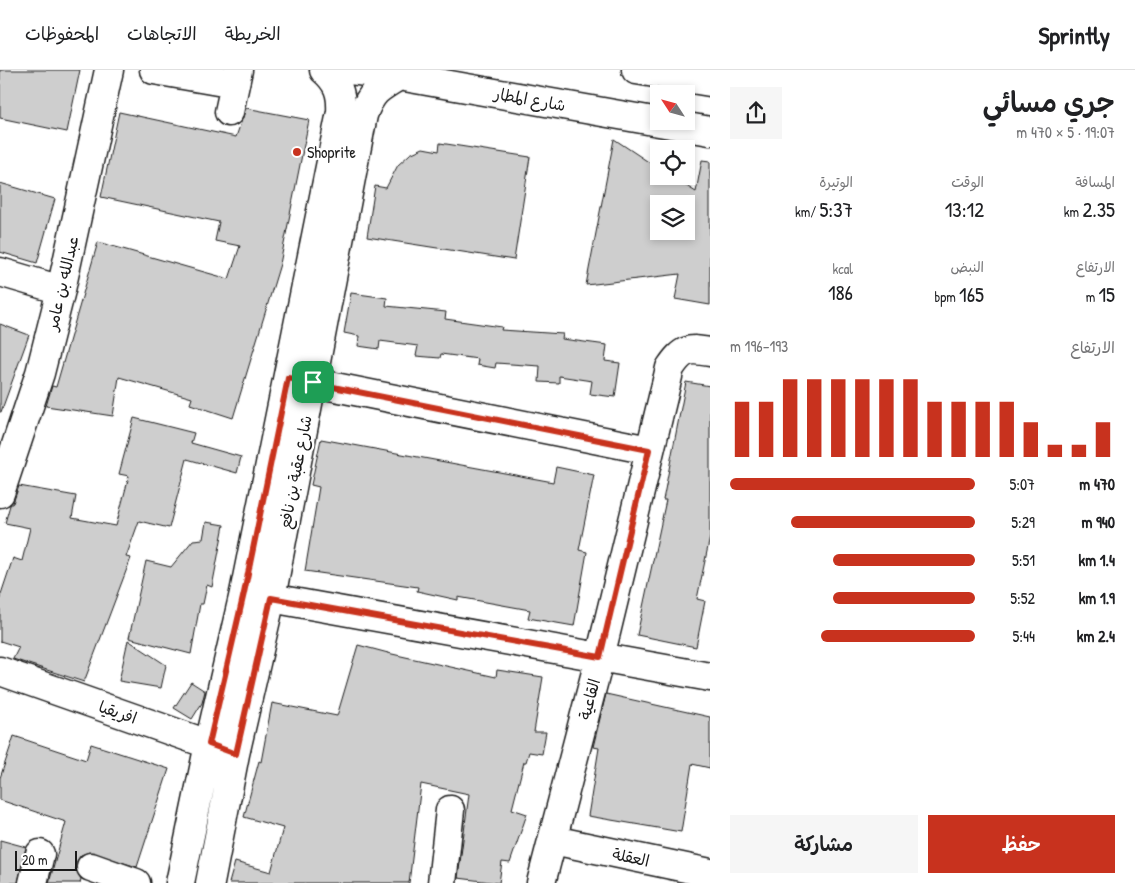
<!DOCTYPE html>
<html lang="ar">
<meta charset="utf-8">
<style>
:root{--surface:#fff;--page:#f6f6f6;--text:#202124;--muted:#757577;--line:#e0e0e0;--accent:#c8321e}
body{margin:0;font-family:"Patrick Hand","Playpen Sans Arabic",sans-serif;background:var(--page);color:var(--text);direction:rtl;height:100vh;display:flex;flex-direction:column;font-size:19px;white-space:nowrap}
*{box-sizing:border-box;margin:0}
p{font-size:16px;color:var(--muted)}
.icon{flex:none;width:28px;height:28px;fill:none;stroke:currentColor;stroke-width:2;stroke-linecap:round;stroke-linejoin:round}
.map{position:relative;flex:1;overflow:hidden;direction:ltr}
.sheet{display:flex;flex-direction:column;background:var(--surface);width:425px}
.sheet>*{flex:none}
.needle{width:32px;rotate:306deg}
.tools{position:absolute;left:650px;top:15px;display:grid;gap:10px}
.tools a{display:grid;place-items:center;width:45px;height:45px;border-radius:0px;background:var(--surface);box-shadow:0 2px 8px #0003;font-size:25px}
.scale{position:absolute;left:15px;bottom:12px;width:62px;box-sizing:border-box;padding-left:5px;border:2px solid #1c1c1c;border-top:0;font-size:14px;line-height:18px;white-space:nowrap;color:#1c1c1c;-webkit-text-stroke:4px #fff;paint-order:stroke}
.pin{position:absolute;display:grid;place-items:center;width:42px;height:42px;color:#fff;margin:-21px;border-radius:10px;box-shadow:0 2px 8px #0006}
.round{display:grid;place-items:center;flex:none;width:52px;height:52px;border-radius:0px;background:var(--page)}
.headline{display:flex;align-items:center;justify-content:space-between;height:85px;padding:0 20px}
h1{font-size:28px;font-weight:600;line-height:38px}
.stats{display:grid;grid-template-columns:repeat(3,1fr);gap:8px;height:85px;padding:5px 20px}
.stats div{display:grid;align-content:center}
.stats b{font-size:21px;font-weight:600}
.stats small{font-size:14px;font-weight:400}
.stats p{font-size:14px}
.chart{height:140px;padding:10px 20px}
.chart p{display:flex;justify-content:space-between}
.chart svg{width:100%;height:90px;margin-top:5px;stroke:var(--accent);stroke-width:6}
.button{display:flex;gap:10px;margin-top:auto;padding:10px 20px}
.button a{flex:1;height:58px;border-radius:0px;background:var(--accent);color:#fff;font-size:20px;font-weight:600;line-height:58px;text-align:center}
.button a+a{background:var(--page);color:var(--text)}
ul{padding:0 20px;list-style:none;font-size:16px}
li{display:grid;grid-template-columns:80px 60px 1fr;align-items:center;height:38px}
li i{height:12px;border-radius:6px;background:var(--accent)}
header{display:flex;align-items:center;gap:30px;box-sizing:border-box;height:70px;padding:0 25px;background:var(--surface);border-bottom:1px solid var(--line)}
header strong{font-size:24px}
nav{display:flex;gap:28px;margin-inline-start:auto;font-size:18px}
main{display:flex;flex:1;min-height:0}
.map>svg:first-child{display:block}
</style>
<header>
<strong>Sprintly</strong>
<nav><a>الخريطة</a><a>الاتجاهات</a><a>المحفوظات</a></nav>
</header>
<main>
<section class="sheet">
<div class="headline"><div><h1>جري مسائي</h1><p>19:07 · 5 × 470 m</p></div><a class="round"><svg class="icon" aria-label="share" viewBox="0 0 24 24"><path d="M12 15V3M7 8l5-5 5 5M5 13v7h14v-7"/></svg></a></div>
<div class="stats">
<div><p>المسافة</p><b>2.35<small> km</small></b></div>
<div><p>الوقت</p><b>13:12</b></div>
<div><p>الوتيرة</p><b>5:37<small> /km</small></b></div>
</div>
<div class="stats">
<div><p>الارتفاع</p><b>15<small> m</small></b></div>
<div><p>النبض</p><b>165<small> bpm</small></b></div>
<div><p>kcal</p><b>186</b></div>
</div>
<div class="chart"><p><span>الارتفاع</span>193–196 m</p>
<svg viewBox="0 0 160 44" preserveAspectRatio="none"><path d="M5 44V17M15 44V17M25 44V6M35 44V6M45 44V6M55 44V6M65 44V6M75 44V6M85 44V17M95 44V17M105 44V17M115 44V17M125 44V27M135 44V38M145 44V38M155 44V27"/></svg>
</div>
<ul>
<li><b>470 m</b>5:07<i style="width:100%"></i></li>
<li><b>940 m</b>5:29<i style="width:75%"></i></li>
<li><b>1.4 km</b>5:51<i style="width:58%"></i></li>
<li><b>1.9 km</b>5:52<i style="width:58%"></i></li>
<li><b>2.4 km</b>5:44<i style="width:63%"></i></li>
</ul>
<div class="button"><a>حفظ</a><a>مشاركة</a></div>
</section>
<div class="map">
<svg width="710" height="813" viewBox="0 0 710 813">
<rect width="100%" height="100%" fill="#fff"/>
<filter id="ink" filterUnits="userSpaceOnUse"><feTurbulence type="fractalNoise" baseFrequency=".02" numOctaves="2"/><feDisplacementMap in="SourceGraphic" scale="10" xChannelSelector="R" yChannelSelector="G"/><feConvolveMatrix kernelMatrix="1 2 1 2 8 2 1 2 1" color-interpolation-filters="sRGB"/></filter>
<g filter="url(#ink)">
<path fill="#cecece" stroke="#1c1c1c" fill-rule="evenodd" d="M0 0H80L67 62 0 48Z
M246 38 309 50 280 194 233 348 190 334 192 328 119 307 113 346 46 336 52 316 56 317 98 172 229 209 240 176 215 171 219 152 101 127 119 42 236 67Z
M614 69 659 99V106H670L696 122 702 90 710 91V235L675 229 680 204 586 215ZM659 134H686V161H659Z
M440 73 530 87 514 190 367 167 375 116 386 118 398 95 410 84 423 78 439 81Z
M0 113 55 129 37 193 0 182Z
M351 223 387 228 386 236 446 242 445 249 502 257 501 260 563 264 562 269 607 275 605 291 620 293 615 327 590 324 592 311 559 306V313L539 312 540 296 496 293 495 298 477 295 478 289 441 284 440 288 416 286 418 276 380 271 379 279 358 276 359 266 344 263Z
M0 254 29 265 1 342H0Z
M686 312 710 316V467L697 529 705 531 696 577 637 565 666 430H663Z
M134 348 194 363 191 373 241 387 237 403 187 389 169 458 139 451 126 487 131 488 84 612 13 589 19 577 0 571V527L13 488 22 491 30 458 5 453 10 435 13 433 19 416 76 426 72 448 116 456 129 406 119 404Z
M321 369 553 412 556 397 594 405 579 480 587 482 574 556 528 548 530 540 458 527V530L417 521 418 517 305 501 319 417 311 415Z
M206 452 224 455 212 517 207 515 203 534H200L191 584 129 568 146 491 171 497 193 470 203 469Z
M128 570 166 595 161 618 119 611Z
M358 575 392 584 496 607 497 600 543 607 534 662H546L542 684 529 682 526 692H524L512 739 527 744 510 793 502 792 499 813 458 808 469 724 421 714 409 813H229L235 792 271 802 283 758 244 747 259 691 261 692 272 633 337 646Z
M191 612 205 621 202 633 192 649 174 638Z
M606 624 710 647V698L692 694 681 762 588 746 599 678 593 677Z
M14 666 86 690 91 674 169 699 137 797 89 782 81 785 76 792V800L81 809 80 813H49L66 752 0 730V708Z
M0 770 26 777 18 813H0Z"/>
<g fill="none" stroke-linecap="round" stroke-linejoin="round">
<g stroke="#1c1c1c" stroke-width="31">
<path id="minor" d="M154 0 235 14
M350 0 399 6 710 61
M229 42 238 0
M0 202 61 220
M295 309 649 380
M0 423 40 303 61 220 109 0
M254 525 710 607
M0 601 225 680
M553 770 710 803
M91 797 136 813
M33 813 40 784
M180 813 209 674 244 523 341 42C342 24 338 12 324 0
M210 813 235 684 271 528 363 45C371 22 378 18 399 6
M442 813 450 740
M541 813 600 587 670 298C683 279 688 278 710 282"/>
</g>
<g stroke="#1c1c1c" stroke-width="31">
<path id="highway" d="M636 0 710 12"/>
</g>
<use href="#minor" stroke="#fff" stroke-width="28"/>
<use href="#highway" stroke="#fff" stroke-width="28"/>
</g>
</g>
<g fill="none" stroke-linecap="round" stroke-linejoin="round" filter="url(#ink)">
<g stroke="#fff" stroke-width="10">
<path id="route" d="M288 308 649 380 600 587 271 528 236 684 209 674 244 523Z"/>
</g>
<use href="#route" stroke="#c8321e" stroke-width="6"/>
</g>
<circle fill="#c8321e" stroke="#fff" stroke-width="2" cx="297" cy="82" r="5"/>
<g text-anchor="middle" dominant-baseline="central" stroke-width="4.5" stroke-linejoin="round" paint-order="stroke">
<g font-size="16" fill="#1c1c1c" stroke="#fff">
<text transform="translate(530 29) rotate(10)">شارع المطار</text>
<text transform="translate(62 213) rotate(-77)">عبدالله بن عامر</text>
<text transform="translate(295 402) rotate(-79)">شارع عقبة بن نافع</text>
<text transform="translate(589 629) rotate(-75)">القاعية</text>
<text transform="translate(118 642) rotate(19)">افريقيا</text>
<text transform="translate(631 787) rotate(12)">العقلة</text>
</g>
<g font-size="16" fill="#1c1c1c" stroke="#fff" text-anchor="start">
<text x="307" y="82">Shoprite</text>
</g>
</g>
</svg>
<div class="tools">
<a><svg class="needle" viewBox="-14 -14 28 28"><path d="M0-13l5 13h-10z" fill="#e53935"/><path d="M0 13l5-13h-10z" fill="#757577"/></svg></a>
<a><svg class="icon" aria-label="locate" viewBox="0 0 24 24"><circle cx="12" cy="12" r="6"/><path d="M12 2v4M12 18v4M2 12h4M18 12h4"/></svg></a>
<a><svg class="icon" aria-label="layers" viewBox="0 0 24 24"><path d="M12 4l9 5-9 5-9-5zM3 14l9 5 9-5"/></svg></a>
</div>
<div class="scale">20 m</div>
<div class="pin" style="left:313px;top:312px;background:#1e9e55"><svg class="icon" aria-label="arrive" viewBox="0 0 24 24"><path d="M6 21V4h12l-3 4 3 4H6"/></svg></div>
</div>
</main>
